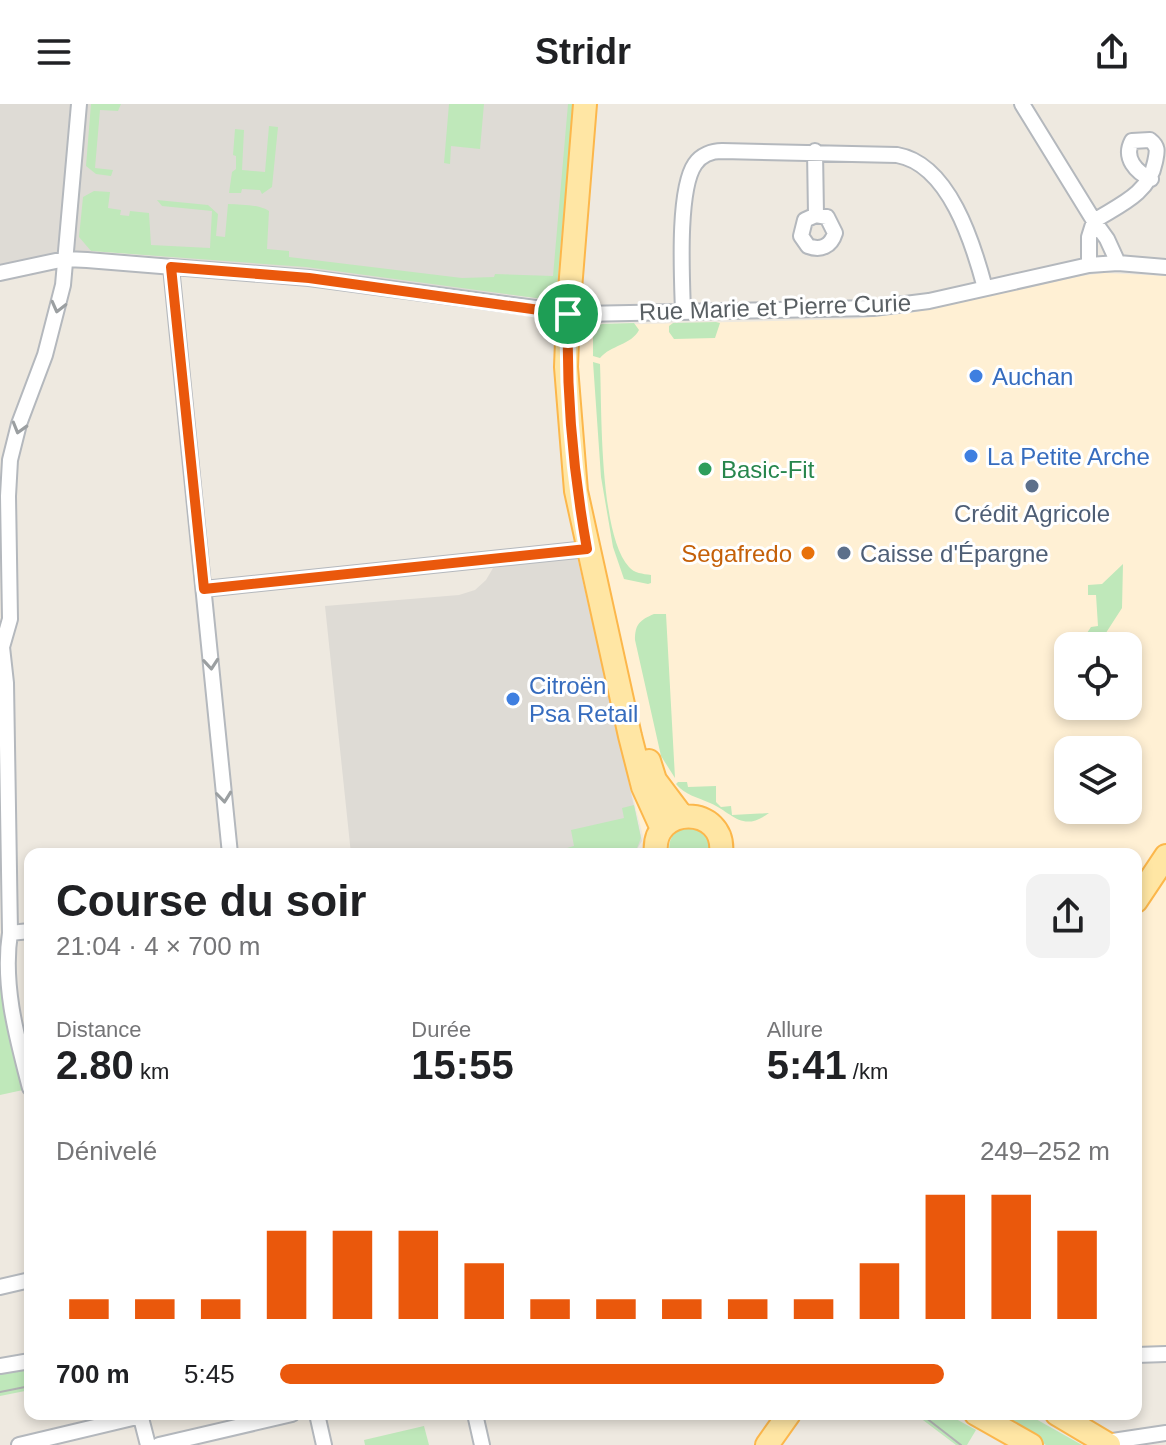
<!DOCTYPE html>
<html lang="fr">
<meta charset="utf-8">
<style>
:root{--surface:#fff;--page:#f2f2f2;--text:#202124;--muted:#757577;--accent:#ea580c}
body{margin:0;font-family:Helvetica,sans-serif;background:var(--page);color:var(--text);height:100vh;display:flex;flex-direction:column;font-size:30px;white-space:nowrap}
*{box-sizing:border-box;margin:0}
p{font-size:26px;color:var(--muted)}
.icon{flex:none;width:44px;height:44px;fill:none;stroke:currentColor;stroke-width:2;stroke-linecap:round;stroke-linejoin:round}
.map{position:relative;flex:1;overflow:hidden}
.details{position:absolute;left:24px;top:744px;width:1118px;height:572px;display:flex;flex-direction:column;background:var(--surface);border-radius:16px;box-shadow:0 4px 12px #0003}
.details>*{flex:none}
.controls{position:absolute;left:1054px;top:528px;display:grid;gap:16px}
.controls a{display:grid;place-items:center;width:88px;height:88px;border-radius:16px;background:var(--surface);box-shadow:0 4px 12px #0003;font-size:40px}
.pin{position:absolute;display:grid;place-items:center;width:68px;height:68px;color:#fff;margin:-34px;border:4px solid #fff;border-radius:50%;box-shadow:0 2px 8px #0007}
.round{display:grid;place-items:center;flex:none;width:84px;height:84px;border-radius:16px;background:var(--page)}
.head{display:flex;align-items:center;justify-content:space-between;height:136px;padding:0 32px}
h1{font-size:44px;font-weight:700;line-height:60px}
.figures{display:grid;grid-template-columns:repeat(3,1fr);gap:12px;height:136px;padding:8px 32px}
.figures div{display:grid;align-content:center}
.figures b{font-size:40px;font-weight:700}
.figures small{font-size:22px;font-weight:400}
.figures p{font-size:22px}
.chart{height:224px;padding:16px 32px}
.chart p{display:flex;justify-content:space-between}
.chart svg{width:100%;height:144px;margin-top:8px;stroke:var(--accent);stroke-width:6}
ul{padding:0 32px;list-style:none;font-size:26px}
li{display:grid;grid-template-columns:128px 96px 1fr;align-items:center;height:60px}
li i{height:20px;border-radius:10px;background:var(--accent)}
header{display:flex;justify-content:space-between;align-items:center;height:104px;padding:0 32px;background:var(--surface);font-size:36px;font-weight:700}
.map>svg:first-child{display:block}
</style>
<header><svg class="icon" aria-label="menu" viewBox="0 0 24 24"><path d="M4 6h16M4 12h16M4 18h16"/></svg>Stridr<svg class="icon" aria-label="share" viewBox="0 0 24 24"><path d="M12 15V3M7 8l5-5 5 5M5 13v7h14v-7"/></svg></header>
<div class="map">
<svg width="1166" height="1341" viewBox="0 0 1166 1341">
<rect width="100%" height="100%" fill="#eee9e0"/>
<path fill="#fff0d4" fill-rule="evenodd" d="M1104 169 1166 172V1252H1136V750H648L636 706 561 294 559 222 854 215 911 209 1081 172ZM1068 542H1128V602H1068ZM1068 646H1128V706H1068Z"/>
<path fill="#dedbd5" d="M0 0H574L558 181 543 195 300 166 92 146 63 160 0 171Z
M577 452 642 737 637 745 597 750H351L325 502 459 491 475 486 486 476 493 464Z"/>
<path fill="#bfe8ba" d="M91 0H121L118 7 100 6 95 64 113 66 111 72 96 70 86 62Z
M449 0H484L480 45 451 42 450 60 444 59Z
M568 0H573L557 182 543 195 306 163 91 147 79 133 83 93 94 87 110 88 108 104 121 106 120 111 129 112 130 107 149 109 151 141 210 144 212 107 162 102 157 96 208 101 218 110 216 132 225 133 228 100C241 101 258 100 269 107L267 145 289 147V153L462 174 494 173 495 170 553 172Z
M269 22 278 23 272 83 262 90 260 86 242 85 241 89H229L232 68 236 65V52L233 51 235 25 244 26 242 66 265 68Z
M716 218 720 219 715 234 674 235 669 228V222L673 219Z
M634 219 639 226C631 241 611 241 600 254L593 252V233L597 222 602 220Z
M593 258 600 260C602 306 599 430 629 463 634 469 643 470 651 471V479L648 480 624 475 613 443 601 373Z
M1123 460 1122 504 1102 535 1093 538 1087 529 1091 523 1098 522 1096 491H1088V481L1102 480Z
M654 510H666L675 674 661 652 635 536C635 520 640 516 654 510Z
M678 678H687L688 683 716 682V698L721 703 731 702 732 711 769 709C742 729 733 709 710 699 697 693 685 691 676 680Z
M634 701 641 734 637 744 599 750H547L574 742 571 726 624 714 622 704Z
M685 722 700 723 710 734V750H670C667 737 673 727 685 722Z
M0 844 6 921 23 986 0 991Z
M30 1264V1286L0 1292V1269Z
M915 1310H947L976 1326 967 1341H956Z
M991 1310H1027L1082 1341H1046Z
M424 1322 429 1341H365L364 1336Z"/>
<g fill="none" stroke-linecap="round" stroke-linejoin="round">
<g stroke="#b4b8bd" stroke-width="18">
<path id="minor" d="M1022 0 1094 117C1119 101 1149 90 1155 58 1157 48 1159 43 1150 36L1132 37C1123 54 1136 68 1151 75
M815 47 816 111 827 113 835 129C831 142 821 147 808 142L801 132 805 116 816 111
M1089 161V133L1094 117 1107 135 1118 159
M171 163 230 750
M0 169 65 155 87 156 309 174 581 210 873 204 929 197 1089 161 1118 159 1166 163
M683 208C682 175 677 86 695 60 701 51 712 47 722 47L897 51C949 60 973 139 985 184
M204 485 587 445
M10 829 30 827
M30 984C17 934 2 881 10 829L6 579 2 543 10 515 8 392 10 356 19 320 45 251 63 181 79 0
M0 1183 30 1176
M1136 1251 1166 1250
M0 1262 30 1257
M140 1310 148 1341
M317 1310 324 1341
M475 1310 482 1341
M1106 1338 1166 1329
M19 1341 141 1312
M159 1341 292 1310"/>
</g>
<g stroke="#fcb74b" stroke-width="26">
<path id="primary" d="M585 0 568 210 566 263 576 387 630 632 643 683 662 725
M649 657 655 676 682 712
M656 750C650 700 727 700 721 750
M1136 797 1166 752
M976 1310 1031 1341
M1057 1310 1109 1341
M767 1341 789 1310"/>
</g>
<use href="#minor" stroke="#fff" stroke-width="14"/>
<use href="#primary" stroke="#ffe6a4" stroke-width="22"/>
<path stroke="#b1b2b3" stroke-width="2" d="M0 1288 30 1282
M921 1310 961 1341"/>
</g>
<defs><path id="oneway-chevron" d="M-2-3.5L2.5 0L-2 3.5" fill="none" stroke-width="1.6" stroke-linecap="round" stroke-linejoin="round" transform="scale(2)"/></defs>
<g stroke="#9b9fa1">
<use href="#oneway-chevron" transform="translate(58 203) rotate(104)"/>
<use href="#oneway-chevron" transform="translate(19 324) rotate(106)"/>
<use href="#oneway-chevron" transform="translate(211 560) rotate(85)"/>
<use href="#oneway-chevron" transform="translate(224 693) rotate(84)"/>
</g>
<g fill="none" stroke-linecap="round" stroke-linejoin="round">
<g stroke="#fff" stroke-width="16">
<path id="route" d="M171 163 309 174 568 210C566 290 573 367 587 445L204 485Z"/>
</g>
<use href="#route" stroke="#ea580c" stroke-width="10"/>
</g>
<g fill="#3f7fe0" stroke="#fff" stroke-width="3">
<circle cx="976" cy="272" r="8"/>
<circle cx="971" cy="352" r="8"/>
<circle cx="513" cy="595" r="8"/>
</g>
<circle fill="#2e9e5b" stroke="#fff" stroke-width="3" cx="705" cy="365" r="8"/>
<g fill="#5c6f8a" stroke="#fff" stroke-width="3">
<circle cx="1032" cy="382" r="8"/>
<circle cx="844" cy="449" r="8"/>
</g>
<circle fill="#e8710a" stroke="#fff" stroke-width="3" cx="808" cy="449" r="8"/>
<g text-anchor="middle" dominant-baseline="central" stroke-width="6" stroke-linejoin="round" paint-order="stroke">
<g font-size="24" fill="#595f63" stroke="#fff">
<text transform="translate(775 203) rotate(-2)">Rue Marie et Pierre Curie</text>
</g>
<g font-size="24" fill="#366cbe" stroke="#fff" text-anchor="start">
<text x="992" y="272">Auchan</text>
<text x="987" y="352">La Petite Arche</text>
<text x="529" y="581">Citroën<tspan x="529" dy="28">Psa Retail</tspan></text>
</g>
<g font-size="24" fill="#27864d" stroke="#fff" text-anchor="start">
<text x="721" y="365">Basic-Fit</text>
</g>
<g font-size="24" fill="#4e5e75" stroke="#fff">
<text x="1032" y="409">Crédit Agricole</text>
<text x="860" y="449" text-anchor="start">Caisse d'Épargne</text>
</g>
<g font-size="24" fill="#c56008" stroke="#fff" text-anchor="end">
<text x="792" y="449">Segafredo</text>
</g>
</g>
</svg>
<div class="controls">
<a><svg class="icon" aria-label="locate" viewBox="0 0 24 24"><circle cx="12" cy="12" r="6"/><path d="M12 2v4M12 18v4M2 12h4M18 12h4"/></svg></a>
<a><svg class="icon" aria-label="layers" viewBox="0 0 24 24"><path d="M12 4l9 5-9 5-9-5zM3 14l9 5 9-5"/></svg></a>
</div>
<div class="pin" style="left:568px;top:210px;background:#1e9e55"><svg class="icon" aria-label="arrive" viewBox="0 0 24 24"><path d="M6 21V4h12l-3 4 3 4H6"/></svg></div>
<section class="details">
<div class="head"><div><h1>Course du soir</h1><p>21:04 · 4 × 700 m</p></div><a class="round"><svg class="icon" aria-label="share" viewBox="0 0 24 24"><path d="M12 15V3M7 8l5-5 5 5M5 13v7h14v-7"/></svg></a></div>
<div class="figures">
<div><p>Distance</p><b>2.80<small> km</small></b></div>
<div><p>Durée</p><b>15:55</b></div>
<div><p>Allure</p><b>5:41<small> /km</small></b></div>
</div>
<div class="chart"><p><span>Dénivelé</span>249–252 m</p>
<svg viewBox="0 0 160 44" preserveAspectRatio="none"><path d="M5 44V38M15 44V38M25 44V38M35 44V17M45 44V17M55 44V17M65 44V27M75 44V38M85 44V38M95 44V38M105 44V38M115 44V38M125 44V27M135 44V6M145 44V6M155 44V17"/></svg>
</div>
<ul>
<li><b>700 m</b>5:45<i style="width:80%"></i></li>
</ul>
</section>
</div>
